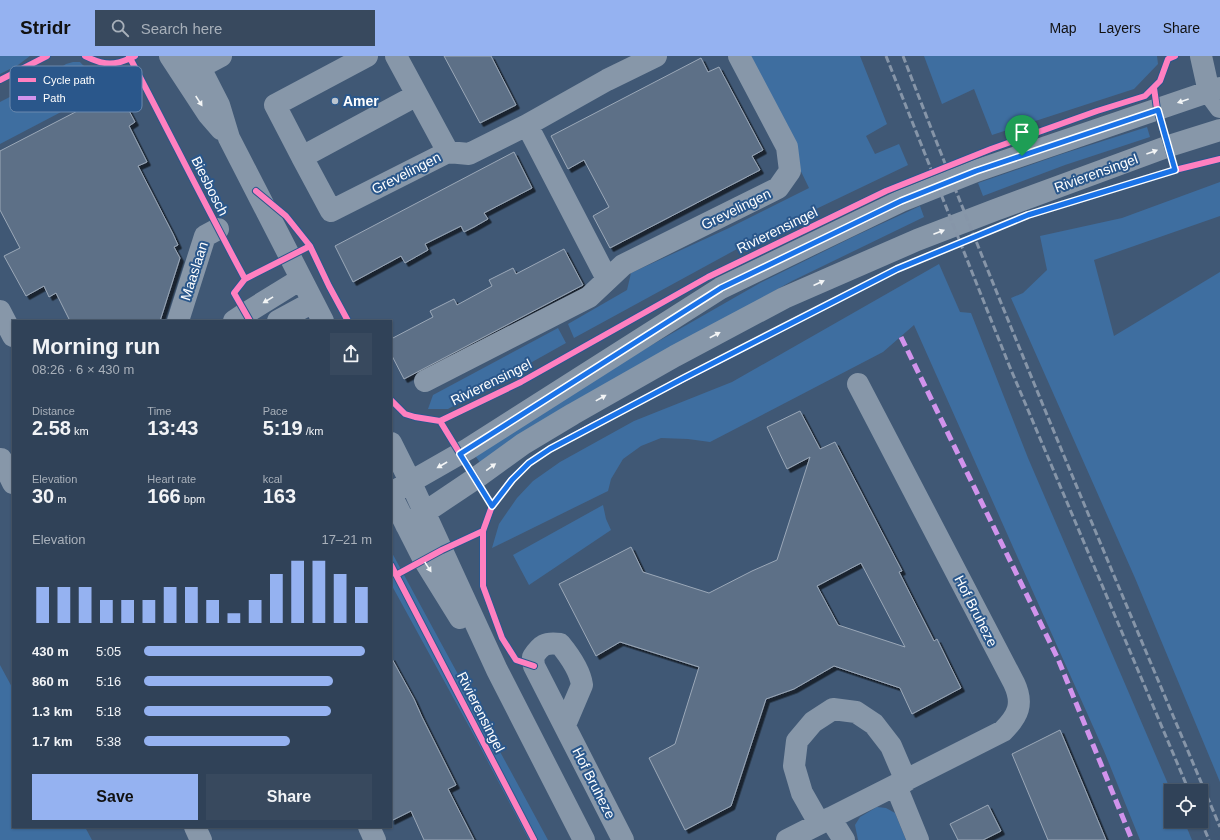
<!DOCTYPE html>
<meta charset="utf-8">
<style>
:root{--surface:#304258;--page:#38495e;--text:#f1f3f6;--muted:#a8b0ba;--line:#4b5b6e;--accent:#95b2f1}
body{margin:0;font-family:Helvetica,sans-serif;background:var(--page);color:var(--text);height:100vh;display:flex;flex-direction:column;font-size:15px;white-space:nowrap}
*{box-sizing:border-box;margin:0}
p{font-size:13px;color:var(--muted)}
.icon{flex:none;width:22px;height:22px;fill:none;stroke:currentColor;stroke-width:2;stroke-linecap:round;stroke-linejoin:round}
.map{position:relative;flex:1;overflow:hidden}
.sheet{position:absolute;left:12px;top:264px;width:380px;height:508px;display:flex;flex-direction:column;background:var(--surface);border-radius:0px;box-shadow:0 1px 3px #0004,0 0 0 1px var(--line)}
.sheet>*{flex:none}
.tools{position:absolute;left:1164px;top:728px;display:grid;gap:8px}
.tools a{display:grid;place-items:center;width:44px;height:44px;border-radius:0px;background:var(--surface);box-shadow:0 1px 3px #0004,0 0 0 1px var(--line);font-size:20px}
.pin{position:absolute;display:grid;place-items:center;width:34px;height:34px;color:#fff;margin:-41px -17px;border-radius:50% 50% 50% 0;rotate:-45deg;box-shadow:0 0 4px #0007}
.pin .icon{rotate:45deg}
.round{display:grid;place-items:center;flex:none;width:42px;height:42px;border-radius:0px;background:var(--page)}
.overview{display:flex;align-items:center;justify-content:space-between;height:68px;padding:0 20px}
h1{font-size:22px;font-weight:700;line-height:30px}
.figures{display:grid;grid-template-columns:repeat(3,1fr);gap:6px;height:68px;padding:4px 20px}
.figures div{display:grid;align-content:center}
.figures b{font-size:20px;font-weight:700}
.figures small{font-size:11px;font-weight:400}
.figures p{font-size:11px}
.chart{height:112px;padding:8px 20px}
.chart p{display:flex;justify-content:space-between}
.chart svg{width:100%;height:72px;margin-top:4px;stroke:var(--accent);stroke-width:6}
.button{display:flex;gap:8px;margin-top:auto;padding:8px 20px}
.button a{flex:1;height:46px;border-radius:0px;background:var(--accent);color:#111;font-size:16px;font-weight:700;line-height:46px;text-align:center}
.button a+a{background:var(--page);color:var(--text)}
ul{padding:0 20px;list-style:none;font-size:13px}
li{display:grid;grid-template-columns:64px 48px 1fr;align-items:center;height:30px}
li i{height:10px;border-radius:5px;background:var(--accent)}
header{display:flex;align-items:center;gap:24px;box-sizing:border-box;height:56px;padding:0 20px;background:var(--accent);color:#111}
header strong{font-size:19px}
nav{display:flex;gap:22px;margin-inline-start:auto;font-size:14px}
.search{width:280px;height:36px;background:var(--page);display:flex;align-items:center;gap:10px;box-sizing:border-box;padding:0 14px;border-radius:0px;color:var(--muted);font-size:15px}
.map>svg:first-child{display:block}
</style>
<header>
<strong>Stridr</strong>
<div class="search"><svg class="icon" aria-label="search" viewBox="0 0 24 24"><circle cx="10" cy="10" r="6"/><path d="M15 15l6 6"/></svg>Search here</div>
<nav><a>Map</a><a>Layers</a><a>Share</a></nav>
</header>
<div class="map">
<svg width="1220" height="784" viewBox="0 0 1220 784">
<defs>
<filter id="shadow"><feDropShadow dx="3.5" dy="3.5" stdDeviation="0" flood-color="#0009"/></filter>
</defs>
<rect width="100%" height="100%" fill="#405875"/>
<path fill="#3e6ea0" d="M0 0H30L18 9 0 18Z
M745 0H860L887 68 866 80 875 98 899 88 908 109 770 175 574 282 568 268 627 234 631 217 729 172 809 132Z
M924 0H1157L1158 8 1134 33 992 79 974 33 942 48Z
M73 6H80C91 19 103 15 118 13L124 23 0 88V46L39 26 66 8Z
M1147 71 1150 81 1065 109 983 140 978 127 1062 98Z
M1220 126V160L1094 204 1114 280 1220 216V726L1135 522 1011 242 1023 237 1047 214 1040 180 1122 162Z
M920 150 924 161 792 225 635 313 481 408 474 398 587 326 760 227 855 180Z
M939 208 960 256 971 257 1028 402 1171 735V765H1184L1192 784H1140L1104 695 914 269 883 296 710 386 688 383 661 382 641 390 623 403 611 423 608 435 492 492 499 468 517 442 533 425 560 406 634 365 732 326Z
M558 272 566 287 448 353H428L433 339Z
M603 449 606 463 611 474 529 529 513 499Z
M391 495 548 784H529L477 685 391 528Z
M0 609 13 633V771H85L92 784H0Z
M877 751 886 752 895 757 906 784H858L855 769 860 761Z"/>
<path fill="#5d7087" stroke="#9ba8b8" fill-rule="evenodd" filter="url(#shadow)" d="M444 0H491L516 49 480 67Z
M701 2 708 16 719 11 763 94 752 100 760 114 610 192 593 160 609 151 584 104 568 113 551 80Z
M118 34 135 66 129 70 147 106 138 110 173 178 178 189 174 191 180 202 160 265H70L56 237 49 241 44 230 26 240 4 200 20 192 0 154V95Z
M514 96 532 132 484 157 488 163 474 171 464 176 461 170 425 188 428 194 405 207 401 200 353 226 335 190Z
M564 193 583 229 404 323 391 298V283L433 261 430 255 454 243 457 249 492 230 489 224 513 212 516 218Z
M800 355 820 393 835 386 902 515 899 516 934 585 937 583 961 632 912 658 900 632 834 610 794 633 766 643 731 750 685 774 649 702 675 688 699 611 620 586 596 600 559 528 631 491 643 516 709 537 752 515 777 504 810 401 787 413 767 371ZM861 507 905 591 838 569 817 530Z
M391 601 414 643 422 661 456 729 448 733 474 784H424L411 755 391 765Z
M1060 674 1084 731 1106 784H1048L1012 698Z
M988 749 1001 775 983 784H958L950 768Z"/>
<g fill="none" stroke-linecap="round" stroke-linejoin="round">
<path stroke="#8797a9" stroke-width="22" d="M170 0 208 58 221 73
M194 0 219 49 229 82 323 265
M367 0 275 49 302 101 417 39
M396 0 448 96
M1201 0 1209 36 1220 51
M187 18 221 0
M527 69 607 223
M302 101 331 155 448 96 469 98 527 69 607 24 656 0
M0 255 13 280
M178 265 205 180 218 173
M234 265 246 257 301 223
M278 265 313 246
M425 325 589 241 623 209 778 132 790 115 787 91 739 0
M391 387 411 427 497 614 584 784
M1 403 13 427
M391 437 468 393 721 232 901 145 976 115 1220 32
M391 439 424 504 460 562
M406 469 476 422 523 388 573 358 675 300 784 242 917 184 995 154 1169 90 1220 74
M565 669 582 629C580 614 569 599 560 588 545 586 541 589 533 601L534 610 623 784
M896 730 918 784
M830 762 844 784
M819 767 802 737 794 710 797 685 813 666 833 653 856 656 874 668 891 690 906 725
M195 771 201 784
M369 771 375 784
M787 784 1003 675C1018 660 1024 648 1014 627L858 328"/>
<path stroke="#8695a8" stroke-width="3" stroke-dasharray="7 3" stroke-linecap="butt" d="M886 0 1009 309 1189 735
M903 0C1003 259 1112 515 1220 771
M1201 765 1209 784"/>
<path stroke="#d193ec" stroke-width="5" stroke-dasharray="10 5" stroke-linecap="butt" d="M901 281 1058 603 1132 784"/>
<g stroke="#2a578b" stroke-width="8">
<path id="cycleway" d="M85 0C105 10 115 10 135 0
M129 0C168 74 205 149 245 223L234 237 250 265
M0 24 47 0
M1154 32 1157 53 1175 114
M256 135 286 160 310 190 329 230 348 265
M245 223 310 190
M391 344 405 358 415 361 440 365 521 326 708 221 886 135 991 93 1097 55 1145 40 1160 25 1168 3 1175 0
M440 365 492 450
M391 509 534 784
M396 519 442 494 483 475
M534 610 516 604 502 582 483 530V475L492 450 512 423 529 407 550 393 592 370 897 213 1028 159 1175 114 1220 103"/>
</g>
<use href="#cycleway" stroke="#ff80c0" stroke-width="6"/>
</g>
<defs><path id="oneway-solid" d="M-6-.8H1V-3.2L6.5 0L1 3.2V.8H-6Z"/></defs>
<g fill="#f3f5f6">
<use href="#oneway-solid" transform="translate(199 45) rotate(57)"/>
<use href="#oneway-solid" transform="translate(1183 45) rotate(161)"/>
<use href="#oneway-solid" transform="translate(1152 96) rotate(-20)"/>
<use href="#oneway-solid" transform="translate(939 176) rotate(-21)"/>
<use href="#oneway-solid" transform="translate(819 227) rotate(-24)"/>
<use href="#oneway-solid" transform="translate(268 244) rotate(149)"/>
<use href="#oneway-solid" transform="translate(715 279) rotate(-28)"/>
<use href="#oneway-solid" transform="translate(601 342) rotate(-29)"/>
<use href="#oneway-solid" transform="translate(442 409) rotate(150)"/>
<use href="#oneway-solid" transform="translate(491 411) rotate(-36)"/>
<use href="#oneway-solid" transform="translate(428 511) rotate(57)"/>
</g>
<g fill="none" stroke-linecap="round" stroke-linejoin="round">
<g stroke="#fff" stroke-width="8">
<path id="route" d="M1158 54 1175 114 1028 159 897 213 684 322 550 393 529 407 512 424 492 450 460 398 721 232 901 145 976 115Z"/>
</g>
<use href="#route" stroke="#1a73e8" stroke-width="5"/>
</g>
<circle fill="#bcc5cf" stroke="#2a578b" stroke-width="1.5" cx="335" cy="45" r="4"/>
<g text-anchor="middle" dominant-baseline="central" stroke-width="4" stroke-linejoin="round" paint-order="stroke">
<g font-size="14" font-weight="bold" fill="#fff" stroke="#2a578b" text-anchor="start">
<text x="343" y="45">Amer</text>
</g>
<g font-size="14" fill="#fff" stroke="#2a578b">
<text transform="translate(406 117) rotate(-27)">Grevelingen</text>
<text transform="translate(1096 117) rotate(-20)">Rivierensingel</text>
<text transform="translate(210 130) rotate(63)">Biesbosch</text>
<text transform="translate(736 153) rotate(-26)">Grevelingen</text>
<text transform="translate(777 174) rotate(-26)">Rivierensingel</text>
<text transform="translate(194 215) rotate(-72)">Maaslaan</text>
<text transform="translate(491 326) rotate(-26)">Rivierensingel</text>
<text transform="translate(976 555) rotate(63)">Hof Bruheze</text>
<text transform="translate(481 656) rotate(63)">Rivierensingel</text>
<text transform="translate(594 727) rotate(63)">Hof Bruheze</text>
</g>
</g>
<rect x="10" y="10" width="132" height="46" rx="6" fill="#2a578b" stroke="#6a89ae" stroke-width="1"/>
<rect x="18" y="22" width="18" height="4" fill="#ff80c0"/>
<rect x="18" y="40" width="18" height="4" fill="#d193ec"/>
<g font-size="11" fill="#fff">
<text x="43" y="28">Cycle path</text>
<text x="43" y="46">Path</text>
</g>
</svg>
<div class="tools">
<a><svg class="icon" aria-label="locate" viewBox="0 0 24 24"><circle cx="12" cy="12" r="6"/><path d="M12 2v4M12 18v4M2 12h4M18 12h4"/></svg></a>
</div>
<div class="pin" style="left:1022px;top:100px;background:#1e9e55"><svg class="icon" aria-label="arrive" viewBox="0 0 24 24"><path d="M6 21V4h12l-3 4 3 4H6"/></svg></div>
<section class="sheet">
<div class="overview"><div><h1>Morning run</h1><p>08:26 · 6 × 430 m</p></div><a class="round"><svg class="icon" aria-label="share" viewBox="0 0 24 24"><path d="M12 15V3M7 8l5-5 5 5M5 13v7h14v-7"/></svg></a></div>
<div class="figures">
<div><p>Distance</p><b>2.58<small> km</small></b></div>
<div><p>Time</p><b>13:43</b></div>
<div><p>Pace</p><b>5:19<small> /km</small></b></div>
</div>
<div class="figures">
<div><p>Elevation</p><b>30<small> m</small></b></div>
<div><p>Heart rate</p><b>166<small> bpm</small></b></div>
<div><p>kcal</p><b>163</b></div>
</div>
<div class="chart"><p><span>Elevation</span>17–21 m</p>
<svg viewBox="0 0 160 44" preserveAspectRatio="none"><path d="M5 44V22M15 44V22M25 44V22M35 44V30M45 44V30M55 44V30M65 44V22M75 44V22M85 44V30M95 44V38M105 44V30M115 44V14M125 44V6M135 44V6M145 44V14M155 44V22"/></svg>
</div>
<ul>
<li><b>430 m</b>5:05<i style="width:97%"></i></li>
<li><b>860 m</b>5:16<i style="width:83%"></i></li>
<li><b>1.3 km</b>5:18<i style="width:82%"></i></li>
<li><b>1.7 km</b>5:38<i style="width:64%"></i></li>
</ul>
<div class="button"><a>Save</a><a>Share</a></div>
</section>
</div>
